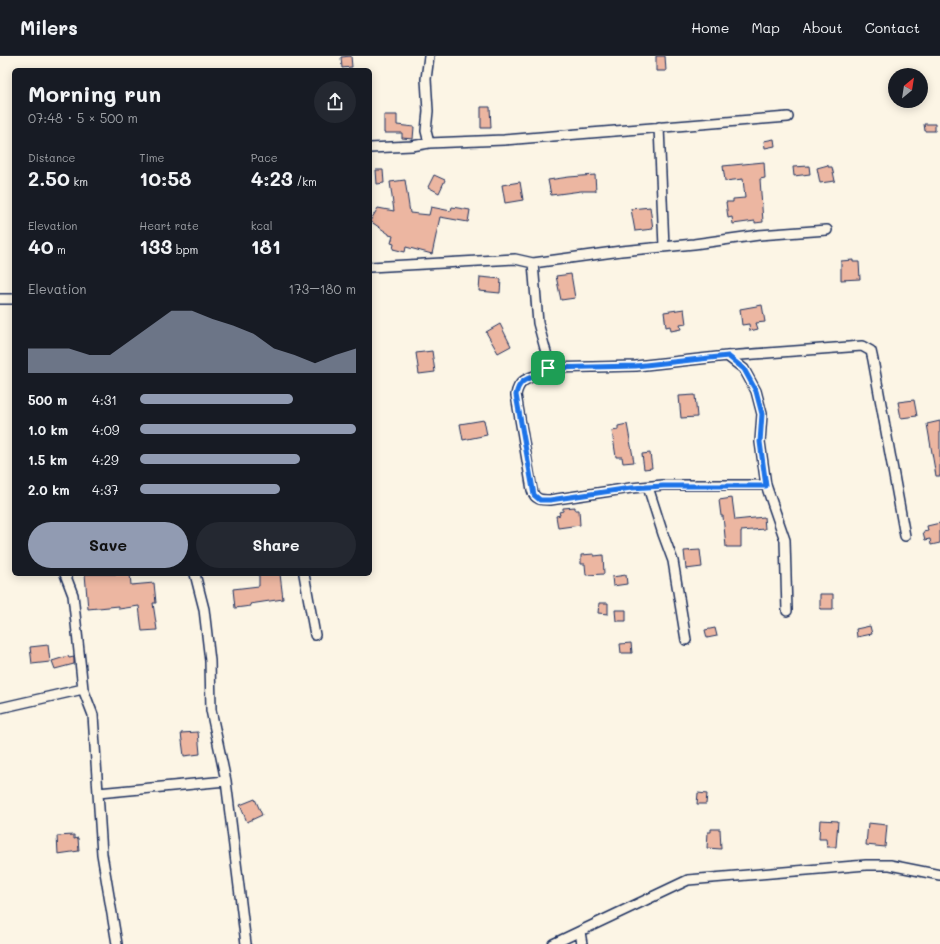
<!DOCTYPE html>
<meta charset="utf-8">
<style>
:root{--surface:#171b24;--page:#242831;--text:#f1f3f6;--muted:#9ea1a6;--line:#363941;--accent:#919bb2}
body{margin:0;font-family:Mali,sans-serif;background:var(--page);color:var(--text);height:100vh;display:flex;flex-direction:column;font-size:15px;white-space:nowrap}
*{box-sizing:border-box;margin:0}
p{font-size:13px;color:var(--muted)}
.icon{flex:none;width:22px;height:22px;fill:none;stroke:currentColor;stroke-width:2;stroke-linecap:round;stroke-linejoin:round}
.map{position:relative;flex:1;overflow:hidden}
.side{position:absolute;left:12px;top:12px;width:360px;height:508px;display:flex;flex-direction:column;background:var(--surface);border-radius:6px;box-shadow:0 2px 10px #0003}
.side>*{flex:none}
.needle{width:26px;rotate:30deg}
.tools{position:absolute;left:888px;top:12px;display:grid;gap:8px}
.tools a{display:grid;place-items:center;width:40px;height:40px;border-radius:50%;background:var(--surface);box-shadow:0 2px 10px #0003;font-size:20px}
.pin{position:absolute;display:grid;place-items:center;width:34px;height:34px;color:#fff;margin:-17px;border-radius:8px;box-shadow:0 2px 6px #0006}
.round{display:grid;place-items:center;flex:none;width:42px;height:42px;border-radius:21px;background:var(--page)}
.head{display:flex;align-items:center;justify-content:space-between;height:68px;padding:0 16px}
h1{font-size:22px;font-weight:700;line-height:30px}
.metrics{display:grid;grid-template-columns:repeat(3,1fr);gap:6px;height:68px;padding:4px 16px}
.metrics div{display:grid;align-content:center}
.metrics b{font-size:20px;font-weight:700}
.metrics small{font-size:11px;font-weight:400}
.metrics p{font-size:11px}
.chart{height:112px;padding:8px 16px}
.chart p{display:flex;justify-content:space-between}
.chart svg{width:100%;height:72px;margin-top:4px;fill:var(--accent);opacity:.7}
.primary-button{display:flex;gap:8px;margin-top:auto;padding:8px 16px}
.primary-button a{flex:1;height:46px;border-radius:24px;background:var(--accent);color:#111;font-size:16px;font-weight:700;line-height:46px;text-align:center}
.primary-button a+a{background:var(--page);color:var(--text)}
ul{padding:0 16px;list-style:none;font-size:13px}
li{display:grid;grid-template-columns:64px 48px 1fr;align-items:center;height:30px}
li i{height:10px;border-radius:5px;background:var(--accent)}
header{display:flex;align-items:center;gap:24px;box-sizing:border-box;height:56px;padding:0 20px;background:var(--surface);border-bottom:1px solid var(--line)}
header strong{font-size:19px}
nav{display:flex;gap:22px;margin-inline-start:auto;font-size:14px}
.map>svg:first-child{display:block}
</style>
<header>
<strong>Milers</strong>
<nav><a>Home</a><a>Map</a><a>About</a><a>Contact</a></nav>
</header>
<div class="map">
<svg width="940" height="888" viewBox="0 0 940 888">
<rect width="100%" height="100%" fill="#fcf5e5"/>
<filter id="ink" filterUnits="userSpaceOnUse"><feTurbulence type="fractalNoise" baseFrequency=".025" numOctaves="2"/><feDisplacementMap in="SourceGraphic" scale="8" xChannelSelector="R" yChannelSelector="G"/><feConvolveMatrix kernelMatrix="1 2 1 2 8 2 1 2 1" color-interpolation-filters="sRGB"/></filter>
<g filter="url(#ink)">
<path fill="#ecb6a1" stroke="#1b2f5e" d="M351 0 352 11 342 12 341 1Z
M656 0H665L666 15H656Z
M481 51H490L491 72H481Z
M384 59H397V69L414 71 413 83 402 82V77H384Z
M924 68H935V75H925Z
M774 83 775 90 765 92 764 85Z
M764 106 765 122 760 123 763 166 755 167V165L733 168 732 161 728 162 726 146H733V143L745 142 743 123 725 125 723 110Z
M828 109V111H832L835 125 820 127 817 112Z
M809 110 810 118 794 120 793 111Z
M376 114H383L384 127 377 128Z
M434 119 445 124 439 137 428 131Z
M595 119 596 135H581L551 139 548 124 569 121Z
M405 124 410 157 429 159 431 151 451 155 452 151 470 154 468 166 440 161 432 198 406 191 405 196 393 193 394 188 391 187 393 180 389 179V178L370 165 378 152 394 155 390 126Z
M520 126 523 144 505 147 502 129Z
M650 151 653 173 635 175 631 153Z
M853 204V206H859L860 223 841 224V205Z
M571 218 575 242 561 244 556 220Z
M480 221 501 223 500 237 479 235Z
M762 249 765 266 756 267 758 273 750 275 749 268 742 269 740 253Z
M684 253 686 268 680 269 681 273 671 275 670 270 666 271 664 256Z
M500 268 511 290 498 297 486 276Z
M432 295 435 316 419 318 416 297Z
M695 339 697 361 681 362 679 340Z
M914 344 917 360 901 362 898 346Z
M484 364 487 379 463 384 460 368Z
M940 365V420H936L927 368Z
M627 368 634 406 623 407 622 401H616L612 375 618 374V370Z
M650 397 652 412 644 413 642 398Z
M732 442 735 464 764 461 765 473 741 475V491H726L723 460H721L719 444Z
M575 451V454H579L580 469 558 472 556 460 560 459 559 456 563 455V452Z
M940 467V487L931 489 930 483 925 484 923 476 928 475 927 470Z
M700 494 702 511 686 513 684 495Z
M594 498V500L603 499 604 518 586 519 585 508H581V499Z
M85 518H130L131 529 154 527 156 547H153L157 574 142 575 139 550 119 553V550L88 553Z
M259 518H280L283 543 250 548 251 550 235 552 233 533 259 530Z
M626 519 627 528 613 530 612 521Z
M820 538H833V553H820Z
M599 547H608V558L598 557Z
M615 554H626V565H616Z
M870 570 872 578 857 581 856 573Z
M715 572 717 580 707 582 705 574Z
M631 587 632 597H621L620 588Z
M48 589 50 606 32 608 30 591Z
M68 600 69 602 74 601V608L55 613 52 605Z
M198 676 200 698 184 700 181 677Z
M698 737 707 738 706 748H697Z
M255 743 262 759 247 766 240 749Z
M820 764 838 765 836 791H827L826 783H819Z
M868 767 887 769 885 791 866 789Z
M711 773H720L721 793 707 792 708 776H711Z
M74 779V783L78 782 79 795 58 798 57 780Z"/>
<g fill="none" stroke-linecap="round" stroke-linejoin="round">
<g stroke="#1b2f5e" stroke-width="12">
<path id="minor" d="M659 71 664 191
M429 87 426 75 428 55 426 23 429 0
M370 92 412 90 429 87 504 84 788 61
M533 207 538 267 549 307 546 315C531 323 519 321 516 339L532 434C535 444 541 444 550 444L631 432 663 429H766
M370 211 515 203 533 207 621 195 694 188 759 179 827 174
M0 243H14
M727 300 744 313 756 335 762 358 760 386 766 429 785 484 787 555
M548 312 636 310 727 300 862 290 871 295 873 304 905 480
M648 431 663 478 673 505 686 584
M65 518 73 539 83 633 93 659 98 737
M195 518 204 553 210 605 211 654 226 725 246 888
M304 518 315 579
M0 652 83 633
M580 876 582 888
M117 888 102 798 98 737 226 725
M553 888 688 824 866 809H890L940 819"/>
</g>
<use href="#minor" stroke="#fcf5e5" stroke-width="9"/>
</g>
</g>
<g fill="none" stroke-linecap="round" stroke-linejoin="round" filter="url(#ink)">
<g stroke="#fff" stroke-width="8">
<path id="route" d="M728 300 744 313 756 335 762 358 760 386 766 430H663L631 432 550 444H540L534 439 516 339C519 321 531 323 546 315L548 312 636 310Z"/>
</g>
<use href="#route" stroke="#1a73e8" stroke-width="5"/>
</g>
</svg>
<div class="tools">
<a><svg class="needle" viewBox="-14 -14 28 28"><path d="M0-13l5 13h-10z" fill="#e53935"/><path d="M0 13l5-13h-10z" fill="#9ea1a6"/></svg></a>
</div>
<div class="pin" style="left:548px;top:312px;background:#1e9e55"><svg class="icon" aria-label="arrive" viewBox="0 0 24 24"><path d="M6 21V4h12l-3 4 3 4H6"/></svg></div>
<section class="side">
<div class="head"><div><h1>Morning run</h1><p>07:48 · 5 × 500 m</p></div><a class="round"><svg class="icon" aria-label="share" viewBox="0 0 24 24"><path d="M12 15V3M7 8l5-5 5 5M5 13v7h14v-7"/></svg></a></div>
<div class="metrics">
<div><p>Distance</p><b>2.50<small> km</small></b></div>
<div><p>Time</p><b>10:58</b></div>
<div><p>Pace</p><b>4:23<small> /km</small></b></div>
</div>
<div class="metrics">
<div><p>Elevation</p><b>40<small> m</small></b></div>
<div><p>Heart rate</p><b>133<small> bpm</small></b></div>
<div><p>kcal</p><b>181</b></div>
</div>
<div class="chart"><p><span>Elevation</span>173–180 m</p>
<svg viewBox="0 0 160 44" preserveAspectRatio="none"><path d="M0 44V29L10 29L20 29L30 33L40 33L50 24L60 15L70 6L80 6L90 11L100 15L110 20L120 29L130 33L140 38L150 33L160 29V44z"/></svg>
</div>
<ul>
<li><b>500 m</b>4:31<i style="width:71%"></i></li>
<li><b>1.0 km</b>4:09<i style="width:100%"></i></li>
<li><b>1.5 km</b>4:29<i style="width:74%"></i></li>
<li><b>2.0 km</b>4:37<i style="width:65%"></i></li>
</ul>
<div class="primary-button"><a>Save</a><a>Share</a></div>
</section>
</div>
